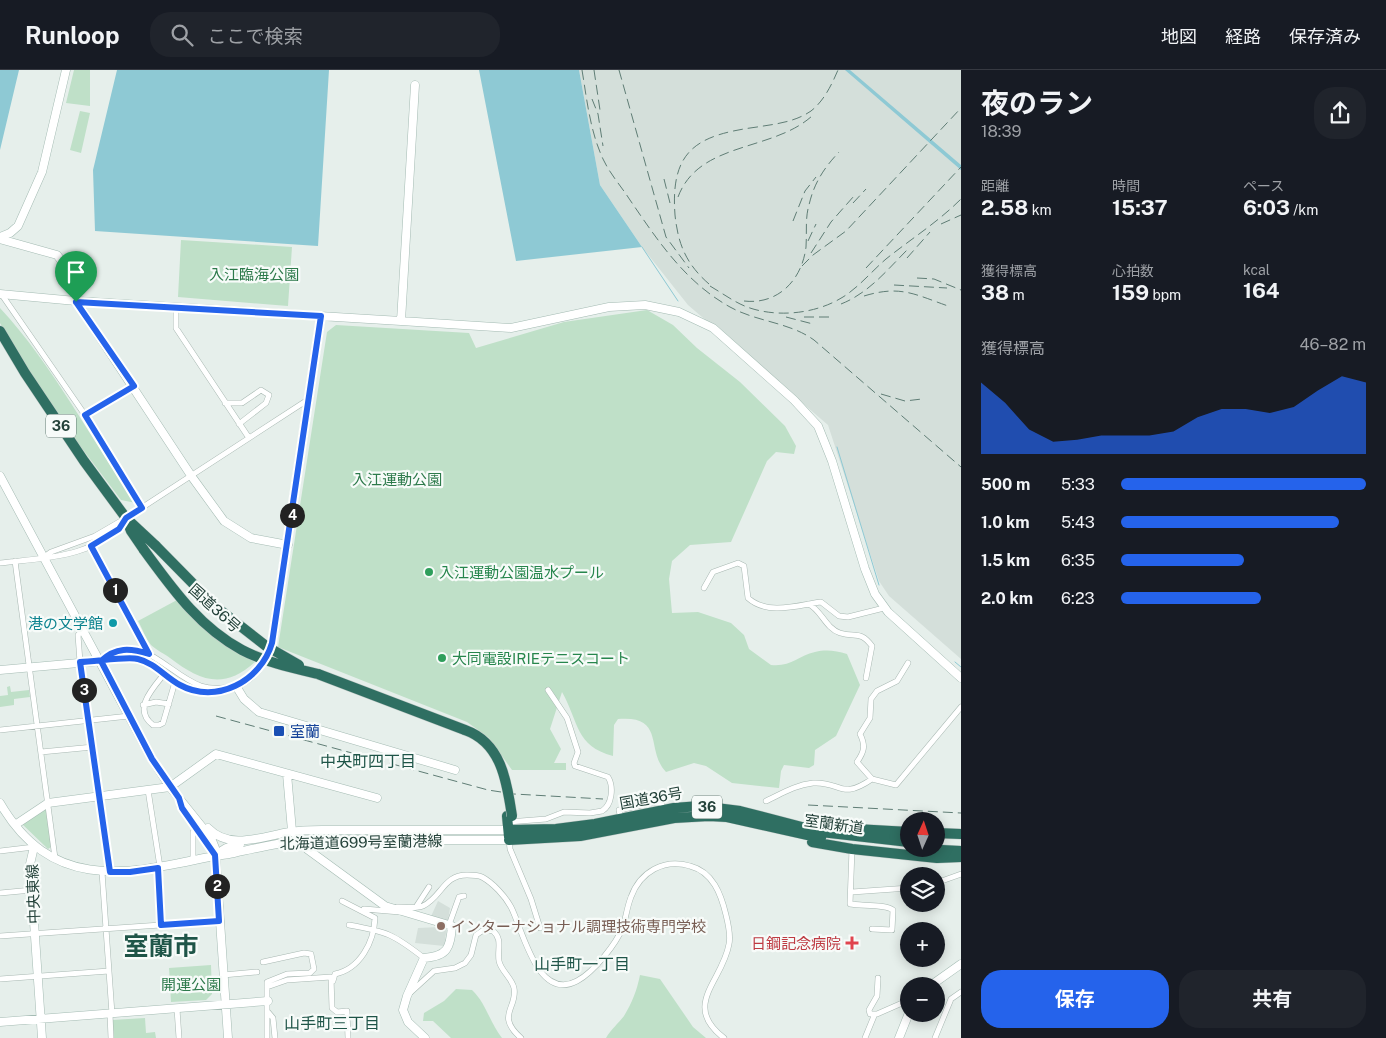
<!DOCTYPE html>
<html lang="ja">
<meta charset="utf-8">
<style>
:root{--surface:#171b24;--page:#20242c;--text:#f1f3f6;--muted:#9ea1a6;--line:#363941;--accent:#2563eb}
body{margin:0;font-family:"Public Sans","Noto Sans JP",sans-serif;background:var(--page);color:var(--text);height:100vh;display:flex;flex-direction:column;font-size:19px;white-space:nowrap}
*{box-sizing:border-box;margin:0}
p{font-size:16px;color:var(--muted)}
.icon{flex:none;width:28px;height:28px;fill:none;stroke:currentColor;stroke-width:2;stroke-linecap:round;stroke-linejoin:round}
.map{position:relative;flex:1;overflow:hidden}
.panel{display:flex;flex-direction:column;background:var(--surface);width:425px}
.panel>*{flex:none}
.needle{width:32px;rotate:3deg}
.fabs{position:absolute;left:900px;top:742px;display:grid;gap:10px}
.fabs a{display:grid;place-items:center;width:45px;height:45px;border-radius:50%;background:var(--surface);box-shadow:0 2px 12px #0003;font-size:25px}
.pin{position:absolute;display:grid;place-items:center;width:42px;height:42px;color:#fff;margin:-51px -21px;border-radius:50% 50% 50% 0;rotate:-45deg;box-shadow:0 0 5px #0007}
.pin .icon{rotate:45deg}
.km{position:absolute;width:25px;height:25px;margin:-12px;border-radius:50%;background:#222;color:#fff;font-size:14px;line-height:25px;text-align:center}
.round{display:grid;place-items:center;flex:none;width:52px;height:52px;border-radius:20px;background:var(--page)}
.headline{display:flex;align-items:center;justify-content:space-between;height:85px;padding:0 20px}
h1{font-size:28px;font-weight:700;line-height:38px}
.stats{display:grid;grid-template-columns:repeat(3,1fr);gap:8px;height:85px;padding:5px 20px}
.stats div{display:grid;align-content:center}
.stats b{font-size:21px;font-weight:700}
.stats small{font-size:14px;font-weight:400}
.stats p{font-size:14px}
.chart{height:140px;padding:10px 20px}
.chart p{display:flex;justify-content:space-between}
.chart svg{width:100%;height:90px;margin-top:5px;fill:var(--accent);opacity:.7}
.cta{display:flex;gap:10px;margin-top:auto;padding:10px 20px}
.cta a{flex:1;height:58px;border-radius:20px;background:var(--accent);color:#fff;font-size:20px;font-weight:700;line-height:58px;text-align:center}
.cta a+a{background:var(--page);color:var(--text)}
ul{padding:0 20px;list-style:none;font-size:16px}
li{display:grid;grid-template-columns:80px 60px 1fr;align-items:center;height:38px}
li i{height:12px;border-radius:6px;background:var(--accent)}
header{display:flex;align-items:center;gap:30px;box-sizing:border-box;height:70px;padding:0 25px;background:var(--surface);border-bottom:1px solid var(--line)}
header strong{font-size:24px}
nav{display:flex;gap:28px;margin-inline-start:auto;font-size:18px}
.search{width:350px;height:45px;background:var(--page);display:flex;align-items:center;gap:12px;box-sizing:border-box;padding:0 18px;border-radius:20px;color:var(--muted);font-size:19px}
main{display:flex;flex:1;min-height:0}
.map>svg:first-child{display:block}
</style>
<header>
<strong>Runloop</strong>
<div class="search"><svg class="icon" aria-label="search" viewBox="0 0 24 24"><circle cx="10" cy="10" r="6"/><path d="M15 15l6 6"/></svg>ここで検索</div>
<nav><a>地図</a><a>経路</a><a>保存済み</a></nav>
</header>
<main>
<div class="map">
<svg width="961" height="968" viewBox="0 0 961 968">
<rect width="100%" height="100%" fill="#e6efeb"/>
<path fill="#d4dfda" d="M579 0H961V589L889 526 879 511 828 355 688 235 642 177 600 115Z
M438 831 450 838 444 876 415 873 418 858 440 857 428 853Z"/>
<path fill="#bfe0c8" d="M74 0H90V36L66 33Z
M80 41 90 43 81 83 70 80Z
M181 170 292 177 288 236 178 227Z
M0 238C54 296 90 369 136 433L121 430 65 356 13 279 0 253Z
M647 240 673 255 697 278 740 312 785 356 796 376 794 384 776 382 767 391 731 472 690 475 672 491 669 509 672 543 698 542 731 553 744 565 749 579 771 595C791 597 798 586 815 582 827 579 836 581 847 584L860 615 836 666 815 680 814 695 809 698 784 695 781 701 779 718 732 713 706 696 694 693 666 702C645 680 666 645 618 649L614 655 613 686C575 676 579 652 562 622L550 659 561 679 554 693H566V700H512L489 668 467 652 278 577 327 262 336 255 469 263 476 278 564 252Z
M177 530 228 577 255 592C223 621 199 610 170 588 165 584 156 580 151 575 146 569 142 558 138 551Z
M10 616 11 622 29 620 30 627 14 629V635L0 637V626L8 625 7 617Z
M46 738 51 777 48 779 22 754Z
M211 895 212 924 206 930 171 932 169 898Z
M640 905 660 909 693 957 706 968H606C611 959 618 954 624 946 632 933 637 920 640 905Z
M456 919 472 920C486 933 490 953 502 968H451L433 951H423L424 943 444 931Z
M145 948 146 963 155 962 156 968H114L112 950Z"/>
<path fill="#8ec9d4" d="M0 0H19L0 80Z
M117 0H329L318 176 95 161 93 100Z
M479 0H579L600 115 642 177 516 191Z
M845 0H850L961 95V100Z"/>
<g fill="none" stroke-linecap="round" stroke-linejoin="round">
<path stroke="#8ec9d4" stroke-width="1" d="M642 177 678 231
M837 377 879 515
M955 592 961 597"/>
<g stroke="#a8b8b2" stroke-width="6">
<path id="street" d="M2 225 85 345 142 438
M176 237V258L249 368
M225 333H242L261 320 269 325 266 333 239 354
M85 345 134 316
M91 476 149 583
M44 487 51 482 95 466 126 448 309 329
M15 491 55 788
M0 493C43 488 99 488 126 448
M704 518 713 502 738 493 744 496 748 528C768 546 799 535 821 532L839 546 848 547 884 538
M808 534C821 539 825 558 840 563 856 568 860 560 872 576L866 608
M83 560 78 565 80 592 110 802
M101 591C139 557 167 604 201 616 213 620 224 618 236 616
M101 591C112 591 124 586 136 588 172 596 175 630 224 621
M165 603C153 618 132 639 153 655H159L163 653 175 612
M143 635 156 632 169 634
M0 660 129 646
M41 682 93 677
M872 709 857 692C864 682 866 676 860 664L870 648 871 629 877 621 897 611 908 593
M148 720 160 797
M766 731C781 724 795 715 813 713 841 711 840 731 872 709L896 715 961 637
M621 749 619 740 661 731 663 740
M508 752 546 749 564 742 590 743 602 741C612 735 614 717 608 707L575 696 574 693 578 682 567 648 548 620
M509 770 510 779 531 829 540 858
M852 779 850 834C860 836 886 834 893 840L892 860 872 859
M0 781 34 777
M193 790V762L197 757
M102 802 112 944
M936 813 961 804
M852 822 909 818
M0 823 32 820
M397 837C405 837 416 839 423 836 442 827 443 805 467 805 472 805 478 805 482 807 493 813 505 826 511 837 523 860 537 932 577 911 594 902 616 874 623 857 626 847 627 837 631 827 640 802 664 788 690 796 713 802 721 824 726 845 728 853 731 865 729 874 723 911 681 935 724 968
M416 837 429 817
M364 839 400 842
M349 855C388 862 393 864 424 888
M449 855 459 827 464 826
M0 866 219 851
M263 892 304 883 311 884 314 899 310 903 287 904 267 912V968
M223 905 257 902
M878 908 877 926 869 940 870 944H877L909 930
M0 909 109 901
M333 911 335 904C360 899 374 872 375 848L342 831
M267 917 287 910 331 907 332 938 337 942 347 941 348 968
M411 922 434 901 455 898 465 893 471 885 476 865 485 859 493 861C503 869 497 880 499 891 501 901 512 908 514 918 518 938 495 945 521 968
M177 939 179 968
M268 942 273 948 275 968
M110 944 111 968
M865 968 874 946
M935 968 951 929 961 922"/>
</g>
<g stroke="#a4bbb3" stroke-width="9">
<path id="secondary" d="M0 167 10 163 18 156 42 102 66 0
M0 169 57 185 75 208 76 231 192 407 224 451 251 468 288 475
M0 224 76 231 401 251 415 15
M321 246 272 573C266 593 254 607 236 616L244 629 259 642 455 700
M401 251 511 258 609 237 645 235 679 242 713 258 794 330 818 356 832 391 865 499 875 524 888 542 961 608
M0 406 152 689 170 717 211 768 215 778 228 968
M0 600 101 591
M287 704 292 761 296 765
M0 733C50 819 121 806 204 788 214 786 224 785 234 783 257 778 278 773 301 770H509
M181 736 213 781
M15 755 48 733 170 717 216 684 377 728
M208 758C230 781 263 766 290 762 301 760 311 760 322 760H509
M306 770 307 779 385 836 452 856C450 878 448 886 424 888L407 926 403 940 408 952 425 968
M34 777 30 794 42 968
M215 785 226 778 240 774
M158 798 161 855
M930 916 961 894
M0 952 268 931
M899 968 909 943"/>
</g>
<g stroke="#c2cac8" stroke-width="11">
<path id="highway" d="M0 261 25 303 84 391 126 448 131 461 144 480
M127 449 156 476
M318 604 465 660
M507 746 509 767
M838 758 909 762
M509 760 556 759 595 754 674 738 700 736 740 741 821 762 909 772
M936 763 961 764
M509 770 580 766 674 748 709 746 727 747 821 768
M812 772 852 779 937 788 961 787
M922 779 961 781"/>
</g>
<use href="#street" stroke="#fff" stroke-width="5"/>
<use href="#secondary" stroke="#fff" stroke-width="8"/>
<use href="#highway" stroke="#2f6f62" stroke-width="10"/>
<path stroke="#5f7d75" stroke-width="1" stroke-dasharray="10 5" stroke-linecap="butt" d="M582 0C587 30 590 61 603 89 610 104 621 116 630 130 658 171 685 212 730 237 757 252 789 252 814 270L961 397
M594 0 600 40
M619 0 666 167 689 198
M592 29 598 44 603 76
M664 109 670 133
M678 127C699 71 772 82 812 46
M853 133 866 119
M793 151 805 121 816 107
M941 154 961 145
M808 171 816 154
M811 183 831 152 854 126
M907 188 930 162
M802 196 813 185 846 161 961 38
M866 198 961 97
M917 208 934 209 961 220
M709 214C686 194 678 174 675 145 670 79 698 65 757 57 776 54 795 52 811 41 824 31 832 14 838 0
M894 215 947 218
M710 216C722 223 734 232 747 237 777 248 816 244 843 227 859 217 872 201 886 189 911 169 938 152 961 129
M864 226C900 215 914 224 948 236
M744 231C778 235 802 210 806 177 807 163 805 148 809 135 814 113 824 98 839 82
M841 234C869 223 887 200 908 179
M786 247 813 254
M804 247H834
M881 324 905 331 922 329
M216 646 488 720 514 724 603 729
M808 735 961 743"/>
<g stroke="#c2cac8" stroke-width="11" stroke-linecap="butt">
<path id="highway-bridge" d="M156 476 216 537 266 576 299 595
M144 480C172 518 199 557 242 580 265 592 293 598 318 604
M465 660C502 673 507 713 512 746"/>
</g>
<use href="#highway-bridge" stroke="#2f6f62" stroke-width="10"/>
</g>
<g fill="none" stroke-linecap="round" stroke-linejoin="round">
<g stroke="#fff" stroke-width="10">
<path id="route" d="M76 232 134 316 85 345 142 438 126 448 119 459 91 476 149 584C130 578 116 577 101 591L152 689 179 728 182 738 215 785 219 851 161 855 158 798 130 802H110L80 592C94 592 127 586 138 589 155 593 165 607 180 615 216 635 261 611 272 573L321 246 76 232"/>
</g>
<use href="#route" stroke="#2563eb" stroke-width="6"/>
</g>
<g fill="#2e9e5b" stroke="#f7fbf9" stroke-width="2">
<circle cx="429" cy="502" r="5"/>
<circle cx="442" cy="588" r="5"/>
</g>
<circle fill="#0f9aa8" stroke="#f7fbf9" stroke-width="2" cx="113" cy="553" r="5"/>
<rect fill="#1a4fb4" stroke="#f7fbf9" stroke-width="2" x="273" y="655" width="12" height="12" rx="2.5"/>
<circle fill="#8d6e63" stroke="#f7fbf9" stroke-width="2" cx="441" cy="856" r="5"/>
<path fill="#e0444e" stroke="#f7fbf9" stroke-width="2" d="M849.5 865.5h5v5h5v5h-5v5h-5v-5h-5v-5h5z"/>
<g text-anchor="middle" dominant-baseline="central" stroke-width="4.5" stroke-linejoin="round" paint-order="stroke">
<g fill="#f7fbf9" stroke="#637a73" stroke-width="1">
<rect x="46" y="344.5" width="30" height="23" rx="4"/>
<rect x="692" y="725.5" width="30" height="23" rx="4"/>
</g>
<g font-size="14" font-weight="bold" fill="#24423a">
<text x="61" y="356">36</text>
<text x="707" y="737">36</text>
</g>
<g font-size="15" fill="#2d7a4b" stroke="#f7fbf9">
<text x="254" y="204">入江臨海公園</text>
<text x="397" y="409">入江運動公園</text>
<text x="191" y="914">開運公園</text>
</g>
<g font-size="15" fill="#27864d" stroke="#f7fbf9" text-anchor="start">
<text x="439" y="502">入江運動公園温水プール</text>
<text x="452" y="588">大同電設IRIEテニスコート</text>
</g>
<g font-size="15" fill="#24423a" stroke="#f7fbf9">
<text transform="translate(215 538) rotate(42)">国道36号</text>
<text transform="translate(651 728) rotate(-10)">国道36号</text>
<text transform="translate(834 754) rotate(8)">室蘭新道</text>
<text transform="translate(361 772) rotate(-1)">北海道道699号室蘭港線</text>
<text transform="translate(33 824) rotate(-92)">中央東線</text>
</g>
<g font-size="15" fill="#0d838f" stroke="#f7fbf9" text-anchor="end">
<text x="103" y="553">港の文学館</text>
</g>
<g font-size="15" fill="#164399" stroke="#f7fbf9" text-anchor="start">
<text x="290" y="661">室蘭</text>
</g>
<g font-size="15" fill="#785e54" stroke="#f7fbf9" text-anchor="start">
<text x="451" y="856">インターナショナル調理技術専門学校</text>
</g>
<g font-size="15" fill="#be3a42" stroke="#f7fbf9" text-anchor="end">
<text x="841" y="873">日鋼記念病院</text>
</g>
<g font-size="16" fill="#1f5548" stroke="#f7fbf9">
<text x="368" y="691">中央町四丁目</text>
<text x="582" y="894">山手町一丁目</text>
<text x="332" y="953">山手町三丁目</text>
</g>
<g font-size="25" font-weight="bold" fill="#1f5548" stroke="#f7fbf9">
<text x="161" y="876">室蘭市</text>
</g>
</g>
</svg>
<div class="fabs">
<a><svg class="needle" viewBox="-14 -14 28 28"><path d="M0-13l5 13h-10z" fill="#e53935"/><path d="M0 13l5-13h-10z" fill="#9ea1a6"/></svg></a>
<a><svg class="icon" aria-label="layers" viewBox="0 0 24 24"><path d="M12 4l9 5-9 5-9-5zM3 14l9 5 9-5"/></svg></a>
<a>+</a>
<a>−</a>
</div>
<div class="pin" style="left:76px;top:232px;background:#1e9e55"><svg class="icon" aria-label="arrive" viewBox="0 0 24 24"><path d="M6 21V4h12l-3 4 3 4H6"/></svg></div>
<b class="km" style="left:115px;top:520px">1</b>
<b class="km" style="left:217px;top:816px">2</b>
<b class="km" style="left:84px;top:620px">3</b>
<b class="km" style="left:292px;top:445px">4</b>
</div>
<section class="panel">
<div class="headline"><div><h1>夜のラン</h1><p>18:39</p></div><a class="round"><svg class="icon" aria-label="share" viewBox="0 0 24 24"><path d="M12 15V3M7 8l5-5 5 5M5 13v7h14v-7"/></svg></a></div>
<div class="stats">
<div><p>距離</p><b>2.58<small> km</small></b></div>
<div><p>時間</p><b>15:37</b></div>
<div><p>ペース</p><b>6:03<small> /km</small></b></div>
</div>
<div class="stats">
<div><p>獲得標高</p><b>38<small> m</small></b></div>
<div><p>心拍数</p><b>159<small> bpm</small></b></div>
<div><p>kcal</p><b>164</b></div>
</div>
<div class="chart"><p><span>獲得標高</span>46–82 m</p>
<svg viewBox="0 0 160 44" preserveAspectRatio="none"><path d="M0 44V9L10 19L20 32L30 38L40 37L50 35L60 35L70 35L80 33L90 26L100 22L110 22L120 24L130 21L140 13L150 6L160 9V44z"/></svg>
</div>
<ul>
<li><b>500 m</b>5:33<i style="width:100%"></i></li>
<li><b>1.0 km</b>5:43<i style="width:89%"></i></li>
<li><b>1.5 km</b>6:35<i style="width:50%"></i></li>
<li><b>2.0 km</b>6:23<i style="width:57%"></i></li>
</ul>
<div class="cta"><a>保存</a><a>共有</a></div>
</section>
</main>
